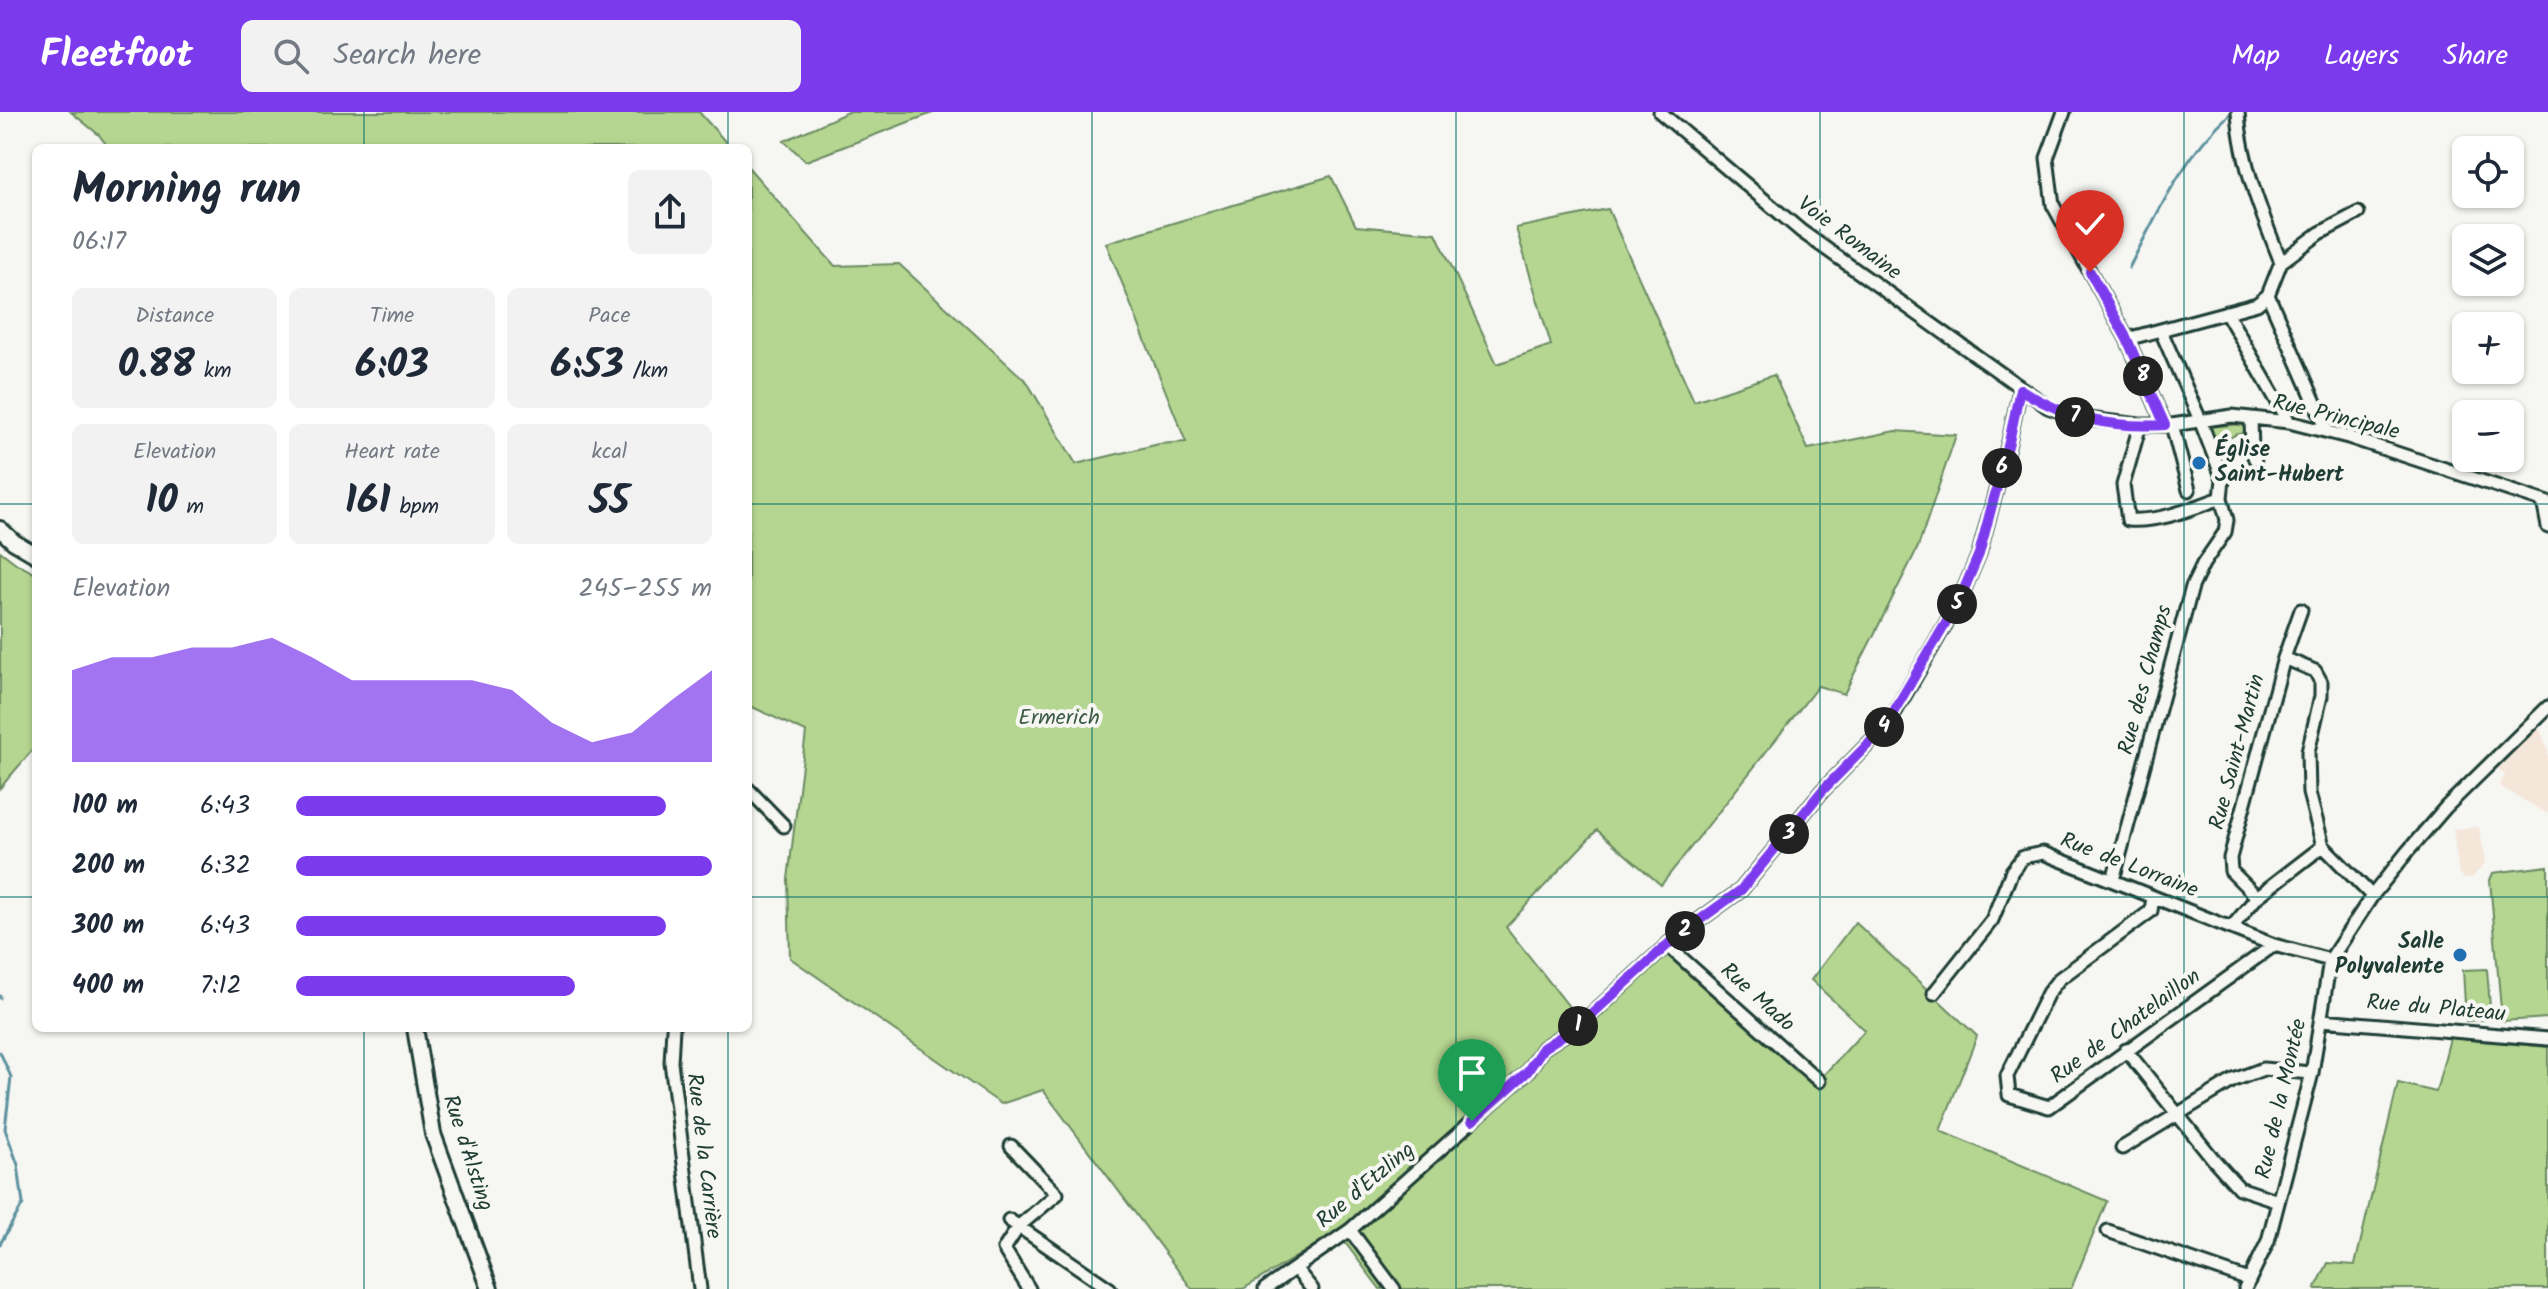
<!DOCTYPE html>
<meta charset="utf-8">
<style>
:root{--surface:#fff;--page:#f2f2f3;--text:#1f2937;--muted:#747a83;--accent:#7c3aed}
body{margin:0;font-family:Kalam,sans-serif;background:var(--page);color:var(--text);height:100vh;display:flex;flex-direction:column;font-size:30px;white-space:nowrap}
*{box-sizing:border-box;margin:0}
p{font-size:26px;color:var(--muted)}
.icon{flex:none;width:44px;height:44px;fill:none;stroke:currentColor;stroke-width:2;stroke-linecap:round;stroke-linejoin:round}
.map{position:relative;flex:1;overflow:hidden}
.drawer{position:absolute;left:32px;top:32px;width:720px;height:888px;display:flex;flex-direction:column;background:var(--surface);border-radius:12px;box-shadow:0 2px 6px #0004}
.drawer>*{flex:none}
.tools{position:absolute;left:2452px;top:24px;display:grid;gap:16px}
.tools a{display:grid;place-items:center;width:72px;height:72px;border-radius:12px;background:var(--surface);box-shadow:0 2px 6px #0004;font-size:40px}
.pin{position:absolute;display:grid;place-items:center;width:68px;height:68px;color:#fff;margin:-82px -34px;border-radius:50% 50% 50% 0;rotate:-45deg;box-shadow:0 0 8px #0007}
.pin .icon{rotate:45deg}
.km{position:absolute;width:40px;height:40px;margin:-20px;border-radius:50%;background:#222;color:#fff;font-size:22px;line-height:40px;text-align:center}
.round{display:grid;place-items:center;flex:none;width:84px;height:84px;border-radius:12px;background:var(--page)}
.summary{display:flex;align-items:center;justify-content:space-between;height:136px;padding:0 40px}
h1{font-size:44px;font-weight:600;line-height:60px}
.stats{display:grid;grid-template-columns:repeat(3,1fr);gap:12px;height:136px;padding:8px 40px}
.stats div{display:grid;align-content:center;border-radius:12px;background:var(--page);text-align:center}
.stats b{font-size:40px;font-weight:600}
.stats small{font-size:22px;font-weight:400}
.stats p{font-size:22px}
.chart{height:224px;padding:16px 40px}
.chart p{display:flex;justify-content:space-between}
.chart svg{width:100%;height:144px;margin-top:8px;fill:var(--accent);opacity:.7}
ul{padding:0 40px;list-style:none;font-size:26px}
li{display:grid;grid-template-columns:128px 96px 1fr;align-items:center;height:60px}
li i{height:20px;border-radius:10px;background:var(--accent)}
header{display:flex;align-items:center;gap:48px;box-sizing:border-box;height:112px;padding:0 40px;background:var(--accent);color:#fff}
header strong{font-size:38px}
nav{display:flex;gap:44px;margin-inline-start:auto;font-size:28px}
.search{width:560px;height:72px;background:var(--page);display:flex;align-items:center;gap:20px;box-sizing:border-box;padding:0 28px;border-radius:12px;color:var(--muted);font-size:30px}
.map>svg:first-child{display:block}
</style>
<header>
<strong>Fleetfoot</strong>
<div class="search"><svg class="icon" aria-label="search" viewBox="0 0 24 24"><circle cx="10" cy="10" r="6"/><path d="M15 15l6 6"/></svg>Search here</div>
<nav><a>Map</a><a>Layers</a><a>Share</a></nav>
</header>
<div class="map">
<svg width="2548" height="1177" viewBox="0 0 2548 1177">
<rect width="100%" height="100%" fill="#f6f6f2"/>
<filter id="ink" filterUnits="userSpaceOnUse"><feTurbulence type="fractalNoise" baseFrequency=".0125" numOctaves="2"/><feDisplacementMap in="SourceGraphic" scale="16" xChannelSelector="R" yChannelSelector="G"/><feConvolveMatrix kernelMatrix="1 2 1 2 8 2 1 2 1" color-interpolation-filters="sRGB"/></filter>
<g filter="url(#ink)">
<path fill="#f5e6da" d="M2538 613 2548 639V702L2499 674 2505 663 2497 655Z
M2479 715 2485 751 2472 766 2463 767 2462 763H2459L2453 717Z"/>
<path fill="#b5d690" stroke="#6a8a62" stroke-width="2" d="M71 0H699L731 36H109L99 23Z
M848 0H935L806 49 784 29Z
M748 55 835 154 899 152 1027 270 1076 352 1159 332 1186 330 1106 131 1331 64 1356 114 1436 121 1497 252 1551 233 1516 116 1608 97 1694 289 1774 263 1808 337 1895 319 1956 323 1918 435 1844 582 1818 574 1661 773 1597 718 1506 815 1582 911 1667 833 1819 968 1865 918 1811 868 1855 810 1977 924 1940 1019 2107 1089 2071 1177H1380L1337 1120 1243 1177H1192L1043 978 1001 992 790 846 788 767 806 620 748 593Z
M2244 312 2245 321 2235 323 2217 333 2207 315Z
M0 439 17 452 36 462V634L0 676Z
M2548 754V906L2502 909 2490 768 2493 761Z
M2487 857 2491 907 2466 909 2463 858Z
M2450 926 2548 935V1177H2315L2328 1151 2355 1153 2398 971 2436 980Z"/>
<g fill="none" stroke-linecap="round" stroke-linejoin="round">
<path stroke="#5b919e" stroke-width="3" d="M2129 156C2158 100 2183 44 2231 1
M0 884V886
M0 940 11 965 5 1017 18 1053 23 1092 0 1132"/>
<g stroke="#1f3d34" stroke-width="17">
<path id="minor" d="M1660 0 1801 119 2048 295 2079 306 2140 313H2172L2232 304 2289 310 2348 325 2548 391
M2064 0 2047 46 2053 93 2127 227 2165 313
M2281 150 2320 121 2358 101
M2268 183 2328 320
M2226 200 2289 310
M2127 227 2257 192 2268 183 2281 150C2262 103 2241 51 2238 0
M2251 307 2252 339 2255 347
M2140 313 2123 373 2128 408C2161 410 2190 397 2221 386
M2172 313 2189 378
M2543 389 2548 415
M2284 546 2315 559 2321 570V584L2308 640 2309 681 2323 734 2372 784
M748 677 784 714
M2113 768 2192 475 2203 452 2225 420 2227 408 2221 386 2223 367 2200 308 2161 219
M2153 785 2151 799 2059 867 2048 881 2007 964 2009 983 2049 995 2274 833
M2257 785 2231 759 2230 746 2284 546 2301 498
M2232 815 2257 785 2323 734
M1667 833 1819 969
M1934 881 1992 808 2012 759 2023 745 2043 741 2274 833 2330 848
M2321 908 2548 927
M673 916 671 950 700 1177
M2126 938 2214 1048 2239 1076 2278 1089
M1011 1034 1057 1082 1019 1114 1004 1137 1029 1177
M2122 1036 2234 968 2263 957 2312 961
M1009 1108 1110 1177
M1350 1118 1394 1177
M2108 1119 2249 1168
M1295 1156 1312 1177
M1265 1177 1350 1118 1527 960 1543 936 1582 911 1676 825 1741 778 1822 679 1884 616 1895 600 1959 489 1979 442 2009 330 2020 277
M2245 1177 2268 1129 2312 961 2330 848 2372 784 2408 739 2446 695 2548 595"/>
</g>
<g stroke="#1f3d34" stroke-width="20">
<path id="major" d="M0 417 14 430 36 443
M415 916 433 1022 490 1177"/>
</g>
<use href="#minor" stroke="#f6f6f2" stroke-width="11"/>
<use href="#major" stroke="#f6f6f2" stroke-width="14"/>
</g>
</g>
<g fill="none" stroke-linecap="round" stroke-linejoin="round" filter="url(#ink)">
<g stroke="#fff" stroke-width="16">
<path id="route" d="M1472 1009 1527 960 1543 936 1582 911 1676 825 1741 778 1822 679 1884 616 1959 489 1979 442 2009 330 2020 277C2066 307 2110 316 2165 313L2127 227 2090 160"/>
</g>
<use href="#route" stroke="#7c3aed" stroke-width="10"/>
</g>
<path fill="none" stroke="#0f766e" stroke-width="2" stroke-opacity="0.55" d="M364 0V36M728 0V36M1092 0V1177M1456 0V1177M1820 0V1177M2184 0V1177M0 392H36M748 392H2548M0 785H36M748 785H2548M364 916V1177M728 916V1177"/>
<g fill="#1f6fb2" stroke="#f6f6f2" stroke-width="3">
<circle cx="2199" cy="351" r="8"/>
<circle cx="2460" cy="843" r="8"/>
</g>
<g text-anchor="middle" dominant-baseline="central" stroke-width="8" stroke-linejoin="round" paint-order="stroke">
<g font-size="22" fill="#1f3d34" stroke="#f6f6f2">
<text transform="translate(1849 127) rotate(37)">Voie Romaine</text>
<text transform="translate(2336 306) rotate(14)">Rue Principale</text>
<text transform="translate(2146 568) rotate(-75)">Rue des Champs</text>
<text transform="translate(2238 640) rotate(-75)">Rue Saint-Martin</text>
<text transform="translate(2129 754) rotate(21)">Rue de Lorraine</text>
<text transform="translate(1757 886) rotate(42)">Rue Mado</text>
<text transform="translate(2436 897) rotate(5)">Rue du Plateau</text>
<text transform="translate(2126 915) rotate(-36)">Rue de Chatelaillon</text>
<text transform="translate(2282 987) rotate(-77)">Rue de la Montée</text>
<text transform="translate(467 1041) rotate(72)">Rue d'Alsting</text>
<text transform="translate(703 1044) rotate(83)">Rue de la Carrière</text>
<text transform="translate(1366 1074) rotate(-40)">Rue d'Etzling</text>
</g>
<g font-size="22" font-weight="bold" fill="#1f3d34" stroke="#f6f6f2" text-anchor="start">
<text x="2215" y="338">Église<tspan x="2215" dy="25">Saint-Hubert</tspan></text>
<text x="2444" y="830" text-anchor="end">Salle<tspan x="2444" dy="25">Polyvalente</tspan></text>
</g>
<g font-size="22" fill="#3d5c46" stroke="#f6f6f2">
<text x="1059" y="606">Ermerich</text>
</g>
</g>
</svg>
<div class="tools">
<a><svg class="icon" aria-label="locate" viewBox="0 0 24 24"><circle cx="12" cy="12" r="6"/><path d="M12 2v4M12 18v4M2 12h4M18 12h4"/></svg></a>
<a><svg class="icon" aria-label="layers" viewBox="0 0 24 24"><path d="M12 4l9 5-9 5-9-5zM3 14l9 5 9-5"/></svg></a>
<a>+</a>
<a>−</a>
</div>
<div class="pin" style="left:1472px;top:1009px;background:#1e9e55"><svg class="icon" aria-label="arrive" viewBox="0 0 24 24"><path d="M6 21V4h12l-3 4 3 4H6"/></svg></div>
<div class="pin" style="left:2090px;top:160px;background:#d93025"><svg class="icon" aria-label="check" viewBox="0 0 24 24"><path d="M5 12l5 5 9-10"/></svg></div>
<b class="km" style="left:1578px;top:914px">1</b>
<b class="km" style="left:1685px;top:819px">2</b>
<b class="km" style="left:1789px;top:722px">3</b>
<b class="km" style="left:1884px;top:615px">4</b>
<b class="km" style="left:1957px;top:492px">5</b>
<b class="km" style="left:2002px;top:356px">6</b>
<b class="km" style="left:2075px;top:305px">7</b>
<b class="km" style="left:2143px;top:264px">8</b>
<section class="drawer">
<div class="summary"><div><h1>Morning run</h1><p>06:17</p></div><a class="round"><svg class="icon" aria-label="share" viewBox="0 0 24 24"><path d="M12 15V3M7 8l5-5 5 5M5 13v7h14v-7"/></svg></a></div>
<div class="stats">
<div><p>Distance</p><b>0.88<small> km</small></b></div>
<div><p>Time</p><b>6:03</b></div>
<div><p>Pace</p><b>6:53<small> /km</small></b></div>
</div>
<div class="stats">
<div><p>Elevation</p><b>10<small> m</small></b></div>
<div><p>Heart rate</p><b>161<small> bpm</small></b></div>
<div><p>kcal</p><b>55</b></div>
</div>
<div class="chart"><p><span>Elevation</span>245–255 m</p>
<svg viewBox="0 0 160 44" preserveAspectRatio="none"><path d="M0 44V16L10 12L20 12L30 9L40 9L50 6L60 12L70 19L80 19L90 19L100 19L110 22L120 32L130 38L140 35L150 25L160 16V44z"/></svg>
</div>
<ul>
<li><b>100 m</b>6:43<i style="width:89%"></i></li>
<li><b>200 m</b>6:32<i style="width:100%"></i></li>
<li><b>300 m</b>6:43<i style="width:89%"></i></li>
<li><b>400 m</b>7:12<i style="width:67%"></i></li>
</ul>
</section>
</div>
